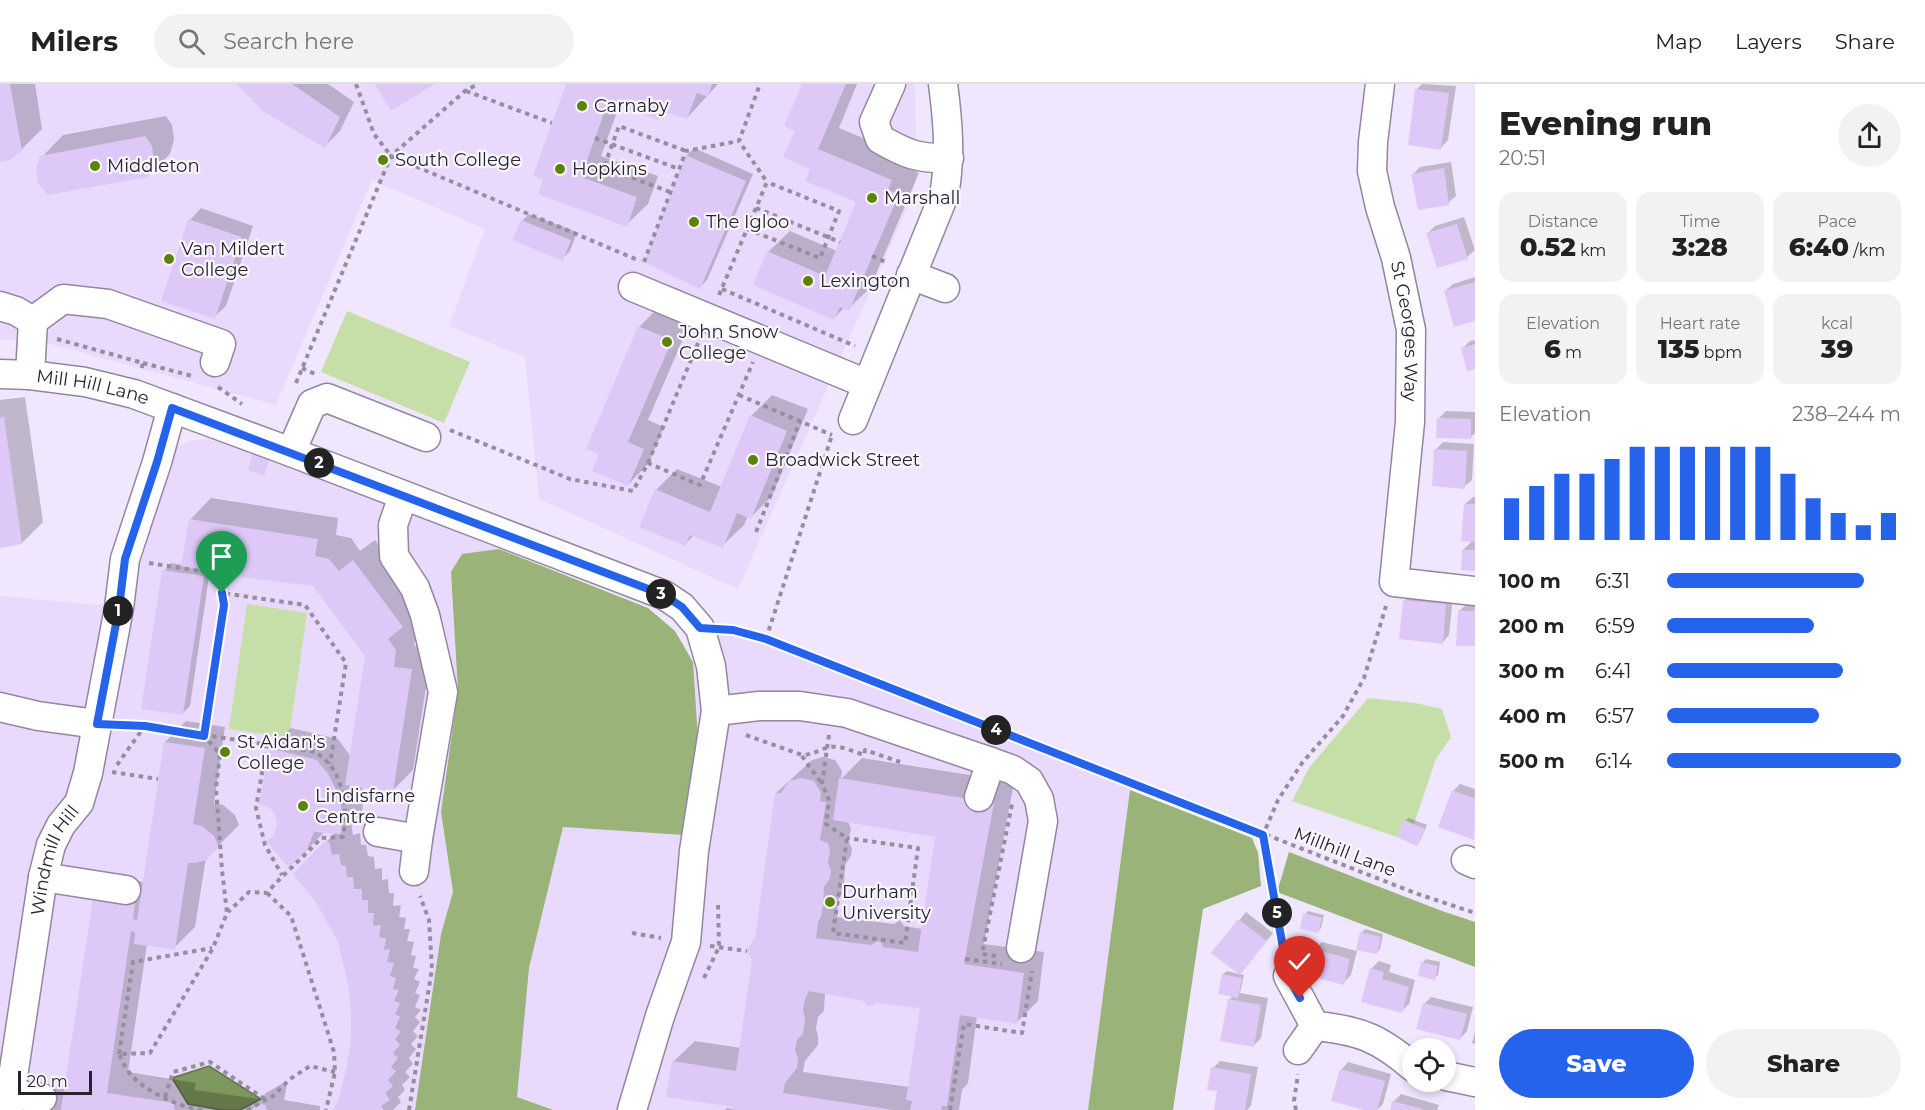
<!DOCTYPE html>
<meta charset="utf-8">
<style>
:root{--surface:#fff;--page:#f2f2f2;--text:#222;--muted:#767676;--line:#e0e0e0;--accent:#2563eb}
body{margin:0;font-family:Montserrat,sans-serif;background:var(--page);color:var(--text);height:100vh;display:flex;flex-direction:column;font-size:22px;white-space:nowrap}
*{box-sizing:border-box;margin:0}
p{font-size:20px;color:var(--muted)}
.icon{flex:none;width:33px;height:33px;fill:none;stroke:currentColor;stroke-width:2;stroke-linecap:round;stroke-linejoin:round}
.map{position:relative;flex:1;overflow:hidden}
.panel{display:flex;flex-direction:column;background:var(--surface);width:450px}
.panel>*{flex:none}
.tools{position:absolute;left:1402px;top:954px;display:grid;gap:12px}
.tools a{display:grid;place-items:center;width:54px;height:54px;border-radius:50%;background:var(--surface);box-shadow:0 3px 9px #0003;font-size:30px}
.scale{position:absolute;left:18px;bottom:15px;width:74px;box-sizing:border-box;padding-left:6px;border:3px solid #28232e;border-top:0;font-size:16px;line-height:21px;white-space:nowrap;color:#28232e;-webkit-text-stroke:4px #f9f7fd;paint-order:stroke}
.pin{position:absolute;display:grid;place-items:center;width:51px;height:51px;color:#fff;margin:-62px -26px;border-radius:50% 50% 50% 0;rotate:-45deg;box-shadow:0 0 6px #0007}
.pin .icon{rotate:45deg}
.km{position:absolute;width:30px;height:30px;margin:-15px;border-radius:50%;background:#222;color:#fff;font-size:16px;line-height:30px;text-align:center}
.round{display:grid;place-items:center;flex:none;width:63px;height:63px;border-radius:32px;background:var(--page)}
.headline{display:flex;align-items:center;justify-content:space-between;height:102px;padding:0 24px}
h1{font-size:33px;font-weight:800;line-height:45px}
.metrics{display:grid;grid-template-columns:repeat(3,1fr);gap:9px;height:102px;padding:6px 24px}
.metrics div{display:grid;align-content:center;border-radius:15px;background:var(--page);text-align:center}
.metrics b{font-size:26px;font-weight:800}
.metrics small{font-size:16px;font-weight:400}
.metrics p{font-size:16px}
.chart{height:168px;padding:12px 24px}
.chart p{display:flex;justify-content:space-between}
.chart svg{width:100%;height:108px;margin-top:6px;stroke:var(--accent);stroke-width:6}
.cta{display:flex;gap:12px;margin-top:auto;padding:12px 24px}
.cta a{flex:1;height:69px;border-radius:36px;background:var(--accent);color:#fff;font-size:24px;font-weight:800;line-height:69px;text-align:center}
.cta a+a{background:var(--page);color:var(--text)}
ul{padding:0 24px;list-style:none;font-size:20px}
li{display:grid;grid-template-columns:96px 72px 1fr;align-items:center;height:45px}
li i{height:15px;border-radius:8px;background:var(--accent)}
header{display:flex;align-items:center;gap:36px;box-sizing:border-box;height:84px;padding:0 30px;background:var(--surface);border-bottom:2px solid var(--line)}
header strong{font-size:28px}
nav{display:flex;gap:33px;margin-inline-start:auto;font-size:21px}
.search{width:420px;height:54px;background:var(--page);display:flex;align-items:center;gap:15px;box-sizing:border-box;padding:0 21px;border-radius:33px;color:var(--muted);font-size:22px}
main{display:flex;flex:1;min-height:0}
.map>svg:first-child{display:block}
</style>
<header>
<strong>Milers</strong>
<div class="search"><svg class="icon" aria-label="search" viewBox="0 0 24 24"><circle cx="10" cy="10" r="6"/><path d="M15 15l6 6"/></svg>Search here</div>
<nav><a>Map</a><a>Layers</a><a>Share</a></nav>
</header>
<main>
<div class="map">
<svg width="1475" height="1026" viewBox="0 0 1475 1026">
<rect width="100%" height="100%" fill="#f0e6fd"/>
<path fill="#e9dafd" d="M0 0H915L917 88 909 120 738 505 539 415 525 273 449 242 485 145 372 96 276 321 32 255 0 256Z
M208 355 253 369 372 414 499 465 453 520 458 607 441 728 468 914 463 1026H8L0 994V512L119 523 173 365 189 357Z
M700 544 733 546 766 555 1122 695 1130 706 1088 1026H553L516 1013 529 884 563 743 683 751 698 655 693 578Z"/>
<path fill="#c6dfa8" d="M347 227 470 278 444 339 321 288Z
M247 520 307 529 289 654 229 645Z
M1368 614 1415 619 1442 625 1451 653 1436 675 1414 740 1404 737 1397 753 1292 717 1309 684Z"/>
<path fill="#99b378" d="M499 465 648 524 675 547 693 578 698 655 684 751 563 743 529 884 517 1013 553 1026H415L441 850 453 808 441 728 458 607 451 488 462 470Z
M1130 706 1252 754 1258 769 1261 802 1203 825 1173 1026H1088Z
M1289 768 1442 827 1475 838V883L1277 808Z"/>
<path fill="#7d975c" stroke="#64744e" stroke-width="1.5" d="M209 982 261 1015 240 1026H221L188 1020 172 994Z"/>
<path fill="#0003" fill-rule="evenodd" d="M0 0H35L42 45 21 66 0 77Z
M238 0H328L354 18 340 47 325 62Z
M568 0H718L687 34 666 26 658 34 620 20 601 72 658 92 648 120 626 141 540 110Z
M803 0H857L839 44 913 75 909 84 919 89 870 204 848 225 845 223 834 234 768 168 790 147 837 167 858 118 812 84 797 46Z
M1422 0 1456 2 1448 56 1441 64 1417 5Z
M166 32 172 41 174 55 170 70 148 92 42 73 63 51Z
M694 64 753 90 707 196 700 203 686 72Z
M1451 78 1456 112 1448 119 1412 91 1420 83Z
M201 124 253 142 226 222 214 233 162 216 190 136Z
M529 130 577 148 570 167 562 175 522 137Z
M1464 133 1475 166 1467 173 1428 149 1435 142Z
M1475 193V236L1445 207 1453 200Z
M661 221 692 234 648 336 664 343 649 379 628 401 601 369 588 364 639 243Z
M1475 256V284L1462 265 1470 257Z
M772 311 808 325 772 412 751 433 748 432 744 441 722 462 694 451 685 460 656 406 677 385 722 403 751 332Z
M25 313 43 438 22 459 0 462V316Z
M1446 327 1475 328V349L1470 354 1439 334Z
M1443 358 1474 360 1472 396 1464 403 1436 365Z
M1473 413H1475V485L1463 466 1473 456 1465 420Z
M211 414 338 434 336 451 351 454 360 467 375 456 423 521 410 535 417 544 414 562 432 565 413 686 392 707 362 702 364 709 362 728 351 739 353 751 360 749 361 761H366L368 772 374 773 375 785 382 784V796L388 795 389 809H394L393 822 401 821 399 833 406 834 404 845H410L407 857 414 858 411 871 416 872 413 884 419 885 414 895 420 898 415 909 420 911 415 923 421 926 415 933 420 938 413 947 418 952 411 960 416 965 409 974 413 980 405 988 410 993 402 1001 405 1006 398 1013 401 1018 393 1026H334L340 1014 348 981 352 954 350 900 339 858 318 819 295 790 336 748 325 747 304 769 275 750 279 741 277 730 271 723 270 665 291 644 338 655 351 673 367 571 314 501 210 486 190 622 182 630 164 487 171 479 183 481 190 436Z
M1412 509 1453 513 1449 551 1442 559 1405 516Z
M1467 520H1475V560L1459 527Z
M186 637 225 643 214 719 223 721 235 731 239 741 206 774 195 843 174 864 147 860 128 988 196 999 194 1006 260 1015 266 1009 283 999 287 1000 284 1016 320 1022V1026H323H30L52 1003 66 1005 115 793 144 798 165 658Z
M823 673 835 676 842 687 841 695 862 674 1014 698 984 860 1044 868 1038 917 1017 938 977 932 968 999 962 1006 959 1026H725L727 1024 734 1025V1022L673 978 695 957 741 964 776 709 812 676ZM848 737 936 751 922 845 904 842 900 836 894 840 837 833 838 816 842 810 844 800 845 781 851 772 852 765 848 756 851 745ZM825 909 921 922 909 1003 803 988 805 977 818 961V953L816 944 818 933 824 927Z
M1460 700 1475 705 1474 755 1453 707Z
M1409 734 1427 741 1420 757 1417 761 1405 737Z
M1308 827 1324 831 1321 844 1318 847 1305 830Z
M1246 828 1273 849 1240 889 1213 869Z
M1365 845 1383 850 1380 865 1376 869 1358 864 1362 848Z
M1322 858 1357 867 1351 891 1343 899 1315 865Z
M1426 875 1440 878 1438 891 1434 894 1420 891 1423 878Z
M1379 877 1391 881 1389 888 1415 896 1409 920 1401 928 1371 885Z
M1227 887 1244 891 1240 909 1268 914 1261 954 1254 961 1229 916 1234 911 1223 890Z
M1431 913 1473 923 1467 947 1460 955 1424 920Z
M1475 947V960L1472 959Z
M1220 977 1258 983 1251 1022 1247 1026H1225L1213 984Z
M1348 978 1391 990 1383 1020 1377 1026H1369L1341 986Z
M1401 1010 1439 1021 1437 1026H1391L1393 1018Z"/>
<path fill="#dec8f8" d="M0 0H10L22 67 10 76 0 78Z
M236 0H292L340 33 325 64 264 28Z
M375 0H435L391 27Z
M566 0H712L708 13 697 9 687 35 662 27 659 36 608 18 581 93 637 113 627 143 538 110 543 95 533 92Z
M802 0H846L818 65 892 96 888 106 899 110 849 227 840 223 834 236 753 201 767 167 825 192 856 118 805 97 810 85 783 73 795 47 784 42Z
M1415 5 1449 9 1441 66 1408 61Z
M145 52 152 62 154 77 149 93 48 111 38 99 36 86 40 72Z
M685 71 746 97 700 205 644 178Z
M1444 84 1449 121 1418 126 1411 90Z
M188 135 242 153 215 235 161 217Z
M521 136 571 156 563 177 512 156Z
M1457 140 1468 175 1437 184 1426 149Z
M1475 198V237L1454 243 1444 207Z
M638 242 672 256 628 358 644 365 628 402 592 387 599 370 586 365Z
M1475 260V285L1467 287 1461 264Z
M750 331 787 347 751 435 737 429 723 464 690 451 685 462 639 443 655 405 710 428Z
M4 333 22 460 0 464V334Z
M1437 334 1471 335V355L1436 354Z
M1434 365 1467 367 1465 405 1432 402Z
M253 369 270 375 264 392 248 386Z
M1464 420H1475V458L1461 457Z
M189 435 318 455 315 472 329 475 339 487 353 476 403 543 388 555 396 566 394 583 412 585 393 708 345 701 365 572 313 502 225 491 181 482Z
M1462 466H1475V487L1461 486Z
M162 486 204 492 183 631 141 625Z
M1403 516 1446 520 1443 560 1399 555Z
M1458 527H1475V562H1456Z
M164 658 205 664 193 740 202 742 214 752 219 763 206 776 196 779H188L175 866 134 860 135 848 131 847 107 1009 175 1019 174 1026H61L93 814 135 820 133 835 137 836Z
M269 664 317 676 328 690 338 709 343 731 341 750 314 748 305 770 288 783 266 757 273 752 277 741 275 731 270 724 259 720Z
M801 694 814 697 821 709 820 717 826 718 820 756 828 759 830 767 828 778 831 787 830 794 824 803 823 822 821 833 818 838 816 854 871 861 878 857 882 859 883 863 918 868 935 753 833 736 839 694 994 719 964 880 1024 889 1017 940 960 931 947 1022H942L941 1026H910L912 1017 906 1016 920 924 876 919 874 921 868 922 865 920 864 917 809 907 805 915 803 925 805 935 803 950 797 956 795 966 798 975 797 984 785 999 783 1009 894 1026H732L733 1023 666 1013 672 977 736 987 752 876 747 867 749 862 755 854 775 709H781L789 697Z
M1452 706 1475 715 1474 756 1438 743Z
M1404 736 1425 745 1417 762 1397 753Z
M329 758 332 771 339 770 341 781 346 782 347 793H353L354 805H362V816H368V829H374L373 842 381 841 379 853 386 854 384 866 390 865 387 878 394 879 390 892 396 894 393 905 399 906 394 917 400 919 395 930 400 933 395 944 401 948 395 955 400 961 393 969 398 974 391 983 396 987 388 996 393 1002 385 1009 390 1016 381 1022 384 1026H333L339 1014 347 981 351 954V930L348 900 338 858 317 820 293 790 323 759Z
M1303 829 1322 834 1318 849 1300 845Z
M1238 835 1267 857 1240 891 1211 869Z
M1360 848 1381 853 1377 870 1356 866Z
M1314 865 1350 875 1344 901 1307 891Z
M1421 878 1438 882 1435 896 1418 892Z
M1370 884 1384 888 1382 895 1409 903 1402 929 1361 918Z
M1222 890 1242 894 1238 914 1218 910Z
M1228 915 1261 921 1254 963 1220 957Z
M1423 919 1467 930 1460 956 1416 945Z
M1211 983 1251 990 1245 1026H1214L1217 1007 1207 1006Z
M1340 985 1385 997 1377 1026H1364L1331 1017Z
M1392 1017 1423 1025V1026H1390Z
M261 1020 266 1021V1026H250Z"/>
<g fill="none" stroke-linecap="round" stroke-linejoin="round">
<g stroke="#9286a0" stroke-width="31">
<g id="minor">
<path d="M891 0 874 38 880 55C906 70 918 75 949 74"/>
<path id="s1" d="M1380 0 1373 58 1372 87 1380 123 1396 174 1411 246 1410 338 1394 498 1475 507"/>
<path d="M911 191 945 204"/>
<path d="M633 203 867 300"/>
<path d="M0 222 16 227 33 237 30 291"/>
<path d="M33 237 63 215 108 220 221 260 215 278"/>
<path id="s2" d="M0 290 30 291 85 298 134 310 291 368 664 511 682 523 700 544 711 582 716 627 694 767 686 858 660 932 632 1026"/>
<path d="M853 336 944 111C951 74 948 38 943 0"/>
<path d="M291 368 312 320 327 314 426 353"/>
<path d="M0 623 38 632 97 640"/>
<path d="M716 627 759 622H800L847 629 991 678 1013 686 1029 697 1039 715 1043 737 1021 864"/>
<path d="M979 713 991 678"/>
<path d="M378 748 418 755 443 608 425 531 415 504 394 472 393 441 403 412"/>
<path d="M1466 776 1475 780"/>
<path d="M414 787 418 755"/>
<path d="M43 793 126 806"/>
<path d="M1288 892 1315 942C1359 946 1379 954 1413 983"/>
<path d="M1298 966 1315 942"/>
<path d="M1446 992 1475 998"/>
<path d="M11 1010 42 1014"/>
<path id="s3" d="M8 1026 43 793 51 761 61 741 79 719 88 689 119 524 125 475 157 378 172 324"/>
</g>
</g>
<path stroke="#958e9f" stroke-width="4" stroke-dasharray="4.5 4.5" stroke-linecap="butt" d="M356 0 374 50 391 72 640 177
M466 7 552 39
M595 54 679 85
M670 108 604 83 619 42 686 67
M756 124 840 158
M747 145 820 174 839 127 767 98
M872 172 888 179
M644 178 686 67 739 57
M722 205 855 262
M719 211 767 98 739 57 760 0
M57 255 143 279 141 287
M143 279 192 292
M302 284 315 290
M296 299 391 72 465 7 478 0
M218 303 242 320
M739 311 832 351
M450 346 570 395 633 407 648 379 700 401 753 278
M648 379 698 259
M756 448 800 337
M149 479 225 491 222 509 305 521 346 579 330 680
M728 546 766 555 1415 809 1475 829
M766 555 832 351
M123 641 145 642 316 668C321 672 327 677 331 682 345 703 347 729 343 753L321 754C304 773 284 789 267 809L249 808 228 828
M746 651 802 671C813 671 820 665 830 663 841 661 854 668 864 671L865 666 900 678
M829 651 822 700 829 716 826 740 847 754 833 849 905 859 918 764 847 754
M267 660 256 724 265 761 282 791
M802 672 822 700
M117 681 144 643
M112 688 158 695
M267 809 291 832 334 968 335 988 326 1026
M632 849 661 854
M710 862 747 867
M1284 868 1263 751 1278 716 1302 679 1343 632 1364 594 1386 522
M996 872 982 870 1012 720
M965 875 1002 880
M704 894 719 863 718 818
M119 970 133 878 212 864
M165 1013 173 988 210 978 266 1016
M202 1026C177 1022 148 1009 131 991 126 985 122 977 119 970L150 969 213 864 227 829 222 786 216 704 220 670 204 652 223 521 222 509
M247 1026 273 1012 290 995 310 982 335 988
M409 1026 432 885 429 836 420 812
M950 1026 964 940 1022 949 1032 887
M1296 1026 1294 1017 1298 990"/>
<use href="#minor" stroke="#fff" stroke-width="28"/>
</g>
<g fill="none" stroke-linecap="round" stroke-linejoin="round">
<g stroke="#fff" stroke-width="12">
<path id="route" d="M222 509 224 521 204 652 145 642 97 640 119 524 125 475 157 378 172 324 664 511 682 523 700 544 733 546 766 555 1263 751 1288 892 1300 914"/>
</g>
<use href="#route" stroke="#2563eb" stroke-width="8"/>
</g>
<g fill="#5b8307" stroke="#f9f7fd" stroke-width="2">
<circle cx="582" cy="22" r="6"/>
<circle cx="383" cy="76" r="6"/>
<circle cx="95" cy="82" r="6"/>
<circle cx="560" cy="85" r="6"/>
<circle cx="872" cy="114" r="6"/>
<circle cx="694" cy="138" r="6"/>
<circle cx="169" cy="175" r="6"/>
<circle cx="808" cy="197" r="6"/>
<circle cx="667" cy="258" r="6"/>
<circle cx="753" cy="376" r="6"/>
<circle cx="225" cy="668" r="6"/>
<circle cx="303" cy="722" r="6"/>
<circle cx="830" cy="818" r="6"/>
</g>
<g text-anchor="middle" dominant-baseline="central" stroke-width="4.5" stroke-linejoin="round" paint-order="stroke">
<g font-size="18" fill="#28232e" stroke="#f9f7fd" text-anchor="start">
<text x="594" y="22">Carnaby</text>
<text x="395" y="76">South College</text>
<text x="107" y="82">Middleton</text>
<text x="572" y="85">Hopkins</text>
<text x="884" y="114">Marshall</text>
<text x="706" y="138">The Igloo</text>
<text x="181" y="165">Van Mildert<tspan x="181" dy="21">College</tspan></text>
<text x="820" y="197">Lexington</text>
<text x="679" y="248">John Snow<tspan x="679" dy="21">College</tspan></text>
<text x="765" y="376">Broadwick Street</text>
<text x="237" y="658">St Aidan's<tspan x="237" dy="21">College</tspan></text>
<text x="315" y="712">Lindisfarne<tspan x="315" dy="21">Centre</tspan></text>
<text x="842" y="808">Durham<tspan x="842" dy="21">University</tspan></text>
</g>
<g font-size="18" fill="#28232e" stroke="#f9f7fd">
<text stroke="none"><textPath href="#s1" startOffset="252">St Georges Way</textPath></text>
<text stroke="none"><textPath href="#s2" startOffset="94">Mill Hill Lane</textPath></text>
<text transform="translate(1345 768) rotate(21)">Millhill Lane</text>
<text stroke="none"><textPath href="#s3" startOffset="255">Windmill Hill</textPath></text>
</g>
</g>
</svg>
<div class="tools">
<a><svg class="icon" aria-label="locate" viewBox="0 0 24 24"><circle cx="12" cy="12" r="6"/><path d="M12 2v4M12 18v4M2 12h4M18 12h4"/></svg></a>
</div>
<div class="scale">20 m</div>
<div class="pin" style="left:222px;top:509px;background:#1e9e55"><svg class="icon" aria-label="arrive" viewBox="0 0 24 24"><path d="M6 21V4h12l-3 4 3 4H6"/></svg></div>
<div class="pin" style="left:1300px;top:914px;background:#d93025"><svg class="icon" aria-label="check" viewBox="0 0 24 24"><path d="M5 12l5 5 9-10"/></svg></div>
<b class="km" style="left:118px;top:527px">1</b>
<b class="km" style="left:319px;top:379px">2</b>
<b class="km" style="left:661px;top:510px">3</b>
<b class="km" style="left:996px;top:646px">4</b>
<b class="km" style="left:1277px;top:829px">5</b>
</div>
<section class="panel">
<div class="headline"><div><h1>Evening run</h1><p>20:51</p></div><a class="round"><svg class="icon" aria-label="share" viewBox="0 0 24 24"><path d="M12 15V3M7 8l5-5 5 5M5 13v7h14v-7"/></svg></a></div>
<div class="metrics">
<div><p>Distance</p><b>0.52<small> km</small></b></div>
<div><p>Time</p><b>3:28</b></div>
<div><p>Pace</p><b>6:40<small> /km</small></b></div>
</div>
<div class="metrics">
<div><p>Elevation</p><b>6<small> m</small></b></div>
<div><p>Heart rate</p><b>135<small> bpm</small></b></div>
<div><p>kcal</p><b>39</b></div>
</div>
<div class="chart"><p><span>Elevation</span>238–244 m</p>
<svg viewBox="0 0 160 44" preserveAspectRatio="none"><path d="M5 44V27M15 44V22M25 44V17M35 44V17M45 44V11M55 44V6M65 44V6M75 44V6M85 44V6M95 44V6M105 44V6M115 44V17M125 44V27M135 44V33M145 44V38M155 44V33"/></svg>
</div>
<ul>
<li><b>100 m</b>6:31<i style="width:84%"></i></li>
<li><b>200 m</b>6:59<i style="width:63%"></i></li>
<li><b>300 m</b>6:41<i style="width:75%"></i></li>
<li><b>400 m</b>6:57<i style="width:65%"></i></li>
<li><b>500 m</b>6:14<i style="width:100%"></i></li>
</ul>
<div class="cta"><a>Save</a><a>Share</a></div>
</section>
</main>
